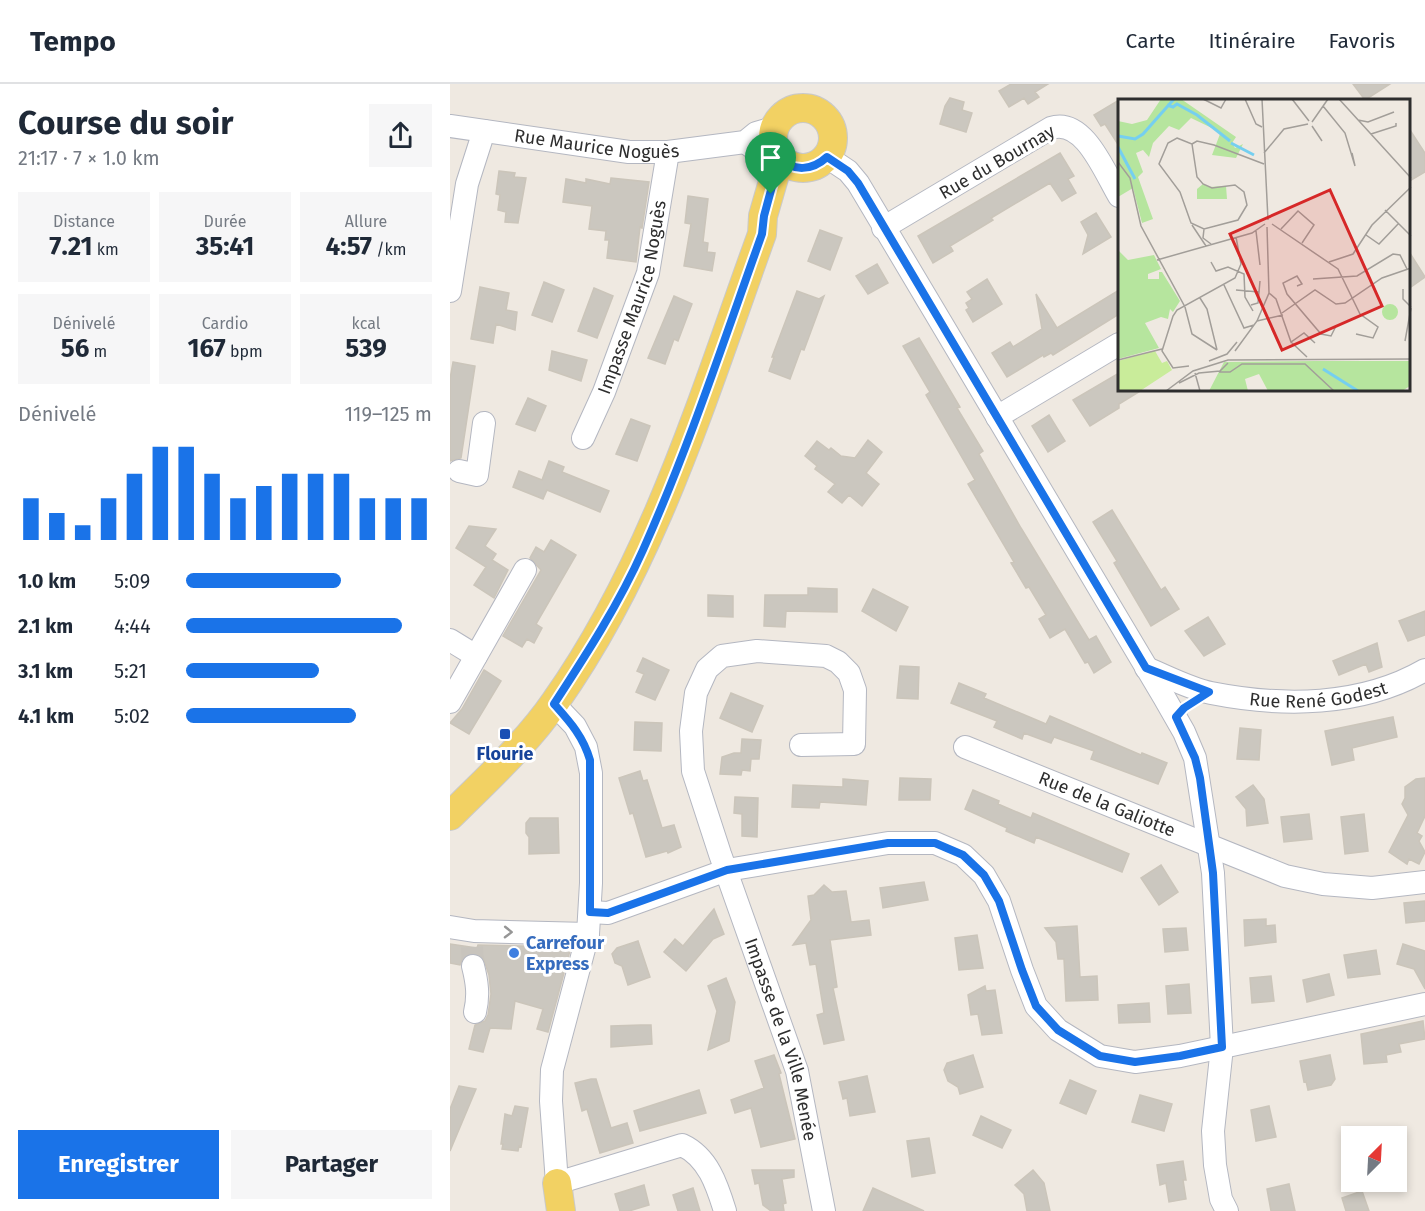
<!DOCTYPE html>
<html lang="fr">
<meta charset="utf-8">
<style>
:root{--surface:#fff;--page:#f6f6f7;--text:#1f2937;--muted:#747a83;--line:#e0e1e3;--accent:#1a73e8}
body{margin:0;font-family:"Fira Sans",sans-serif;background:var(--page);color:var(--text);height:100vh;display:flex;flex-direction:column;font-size:22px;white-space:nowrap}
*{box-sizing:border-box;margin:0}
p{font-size:20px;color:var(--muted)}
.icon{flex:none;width:33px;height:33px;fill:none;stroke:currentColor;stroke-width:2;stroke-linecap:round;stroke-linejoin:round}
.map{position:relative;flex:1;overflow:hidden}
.side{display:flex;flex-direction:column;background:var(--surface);width:450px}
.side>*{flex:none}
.needle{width:39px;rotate:24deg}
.controls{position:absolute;left:891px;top:1042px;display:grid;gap:12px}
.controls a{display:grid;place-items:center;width:66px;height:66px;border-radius:0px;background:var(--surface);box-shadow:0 3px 9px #0003;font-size:30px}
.pin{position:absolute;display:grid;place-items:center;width:51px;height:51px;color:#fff;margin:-62px -26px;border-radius:50% 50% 50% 0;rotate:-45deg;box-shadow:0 0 6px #0007}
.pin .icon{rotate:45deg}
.round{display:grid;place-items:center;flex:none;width:63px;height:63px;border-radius:0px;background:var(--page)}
.head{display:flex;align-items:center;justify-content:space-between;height:102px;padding:0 18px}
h1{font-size:33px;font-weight:700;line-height:45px}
.stats{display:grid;grid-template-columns:repeat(3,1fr);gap:9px;height:102px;padding:6px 18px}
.stats div{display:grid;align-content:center;border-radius:0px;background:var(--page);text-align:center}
.stats b{font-size:26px;font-weight:700}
.stats small{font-size:16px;font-weight:400}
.stats p{font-size:16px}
.chart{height:168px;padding:12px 18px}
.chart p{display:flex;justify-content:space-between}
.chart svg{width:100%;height:108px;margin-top:6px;stroke:var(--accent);stroke-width:6}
.button{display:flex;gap:12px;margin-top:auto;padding:12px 18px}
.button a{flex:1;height:69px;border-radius:0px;background:var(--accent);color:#fff;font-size:24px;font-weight:700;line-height:69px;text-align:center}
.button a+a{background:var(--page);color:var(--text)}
ul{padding:0 18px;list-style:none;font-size:20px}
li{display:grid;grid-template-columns:96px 72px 1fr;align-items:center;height:45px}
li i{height:15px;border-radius:8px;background:var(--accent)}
header{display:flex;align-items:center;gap:36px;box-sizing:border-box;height:84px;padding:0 30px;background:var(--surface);border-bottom:2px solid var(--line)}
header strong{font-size:28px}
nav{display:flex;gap:33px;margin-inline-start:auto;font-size:21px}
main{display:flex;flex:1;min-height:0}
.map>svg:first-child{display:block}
</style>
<header>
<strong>Tempo</strong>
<nav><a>Carte</a><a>Itinéraire</a><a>Favoris</a></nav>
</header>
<main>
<section class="side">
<div class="head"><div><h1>Course du soir</h1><p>21:17 · 7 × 1.0 km</p></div><a class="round"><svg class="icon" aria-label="share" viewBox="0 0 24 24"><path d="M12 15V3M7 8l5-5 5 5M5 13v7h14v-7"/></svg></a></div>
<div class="stats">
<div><p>Distance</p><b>7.21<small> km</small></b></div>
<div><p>Durée</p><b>35:41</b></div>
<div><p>Allure</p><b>4:57<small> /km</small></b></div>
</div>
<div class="stats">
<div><p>Dénivelé</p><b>56<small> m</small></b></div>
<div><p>Cardio</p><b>167<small> bpm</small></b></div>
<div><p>kcal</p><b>539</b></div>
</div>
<div class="chart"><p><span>Dénivelé</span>119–125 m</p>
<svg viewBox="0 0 160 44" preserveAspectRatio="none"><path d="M5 44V27M15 44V33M25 44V38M35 44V27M45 44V17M55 44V6M65 44V6M75 44V17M85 44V27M95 44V22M105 44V17M115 44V17M125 44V17M135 44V27M145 44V27M155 44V27"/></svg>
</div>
<ul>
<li><b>1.0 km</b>5:09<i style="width:63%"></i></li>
<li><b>2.1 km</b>4:44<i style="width:88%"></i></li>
<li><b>3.1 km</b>5:21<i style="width:54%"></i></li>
<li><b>4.1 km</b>5:02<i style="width:69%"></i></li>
</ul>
<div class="button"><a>Enregistrer</a><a>Partager</a></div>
</section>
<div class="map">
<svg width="975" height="1127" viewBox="0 0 975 1127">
<rect width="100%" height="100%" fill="#efe9e1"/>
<path fill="#cbc7bf" stroke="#cbc5ba" stroke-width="1.5" d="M561 0H598L585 8 589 13 578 20 574 14 559 23 549 7Z
M903 0H940L915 16Z
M500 14 514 18 512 26 522 29 516 48 490 40 495 22Z
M669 16V62L655 40 651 42 644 31Z
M958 43 975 69V88L958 98Z
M610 69 624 92 618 95 626 109 612 117 600 99 541 134 543 136 500 162 503 167 483 179 468 152Z
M49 87 65 89 64 93 76 94 68 139 55 138 56 128 48 126 50 111 46 110Z
M161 94 199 98 192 144 190 143 186 178 157 174 159 156H155L156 147 139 145 142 122 113 118 116 95 136 99V95L160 100Z
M238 112 258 115 253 158 258 159 257 168 265 169 262 187 234 182 241 140 235 139Z
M646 129 661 153 633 170 638 151 631 138Z
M370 146 392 154 380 186 358 177Z
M958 166 975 193 958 205Z
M427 180 438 199 418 210 406 192Z
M537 195 552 220 523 238 516 226 519 224 516 219 522 215 517 208Z
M94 198 114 206 102 238 82 231Z
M30 203 59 209 56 226 67 228 65 246 46 240 43 259 21 255Z
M144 204 163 212 147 254 128 247Z
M669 206V230L603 271 601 269 594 273 593 271 557 293 542 269 560 258 563 263 592 245 586 210 607 244Z
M347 207 369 215 374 212 354 266 351 265 340 295 319 287 324 273H322Z
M224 212 242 220 228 257 224 255 215 280 198 274Z
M469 254 510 323 507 324 533 367 529 370 571 444 639 556 646 552 661 578 644 589 638 578 635 579 615 545 600 554 589 535 596 531 579 503 576 504 561 479 564 478 518 400 525 396 476 311 480 308 453 262Z
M102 267 137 276 131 297 99 286Z
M3 278 25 282 11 374 0 377V295Z
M669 289V306H692L669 320V324L640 342 623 316Z
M78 314 96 322 85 347 66 340Z
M599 331 615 357 598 368 582 342Z
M181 335 200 342 187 377 166 370Z
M418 356 432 368 416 389 429 400 412 422 399 411 392 419 378 408 385 400 365 385 367 382 355 372 367 357 379 366 381 364 391 372 405 374Z
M99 377 114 383 112 388 159 407 150 428 97 406 93 415 63 403 69 387 92 396Z
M662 426 711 506 715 503 729 525 701 542 664 479 667 477 643 438Z
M19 442 46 445 35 462 46 470 42 476 58 486 44 514 24 501 36 483 6 464Z
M101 456 126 471 86 540 92 544 84 559 77 555 72 563 53 552 91 486 80 474 86 463 94 468Z
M358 504 387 505V528L336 527 335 543 314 542 315 511H358Z
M423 505 458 523 446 547 412 527Z
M258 511 283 512V533L258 532Z
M975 527V551L958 557 949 537Z
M758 533 775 560 754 572 735 547Z
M927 559 932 583 919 588 916 580 889 591 883 577Z
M193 574 219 586 205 616 186 608 194 590 187 587Z
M450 582 469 583 468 615 447 614Z
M34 586 51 597 19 650 0 639 12 625Z
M509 599 536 610 534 614 596 640 600 632 691 671 692 669 717 679 708 700 641 675 644 667 604 653 601 659 574 649 572 655 544 643 547 637 501 619Z
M281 609 313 622 302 648 270 634Z
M943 633 947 653 902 664 904 676 882 681 875 647Z
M185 638 212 639 211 667 184 666Z
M790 644 811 646 809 676 787 675Z
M292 655 311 656 309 675H301L300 687 292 686 291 691 270 690 272 673 284 669H291Z
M190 687 193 697 197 696 212 744 224 741 231 763 218 769 217 767 196 773 183 729 180 730 169 694Z
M450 694 481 695 480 716H449Z
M975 694V732L967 749 972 752 969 757 975 768 969 780 959 775 957 780 939 768 958 731 952 720 955 714V703L966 695Z
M393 695 418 697 416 721 370 718 369 724 342 723 343 701 393 703Z
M803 701 814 715 818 739 797 742 796 725 786 713Z
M523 706 549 717 548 720 581 734 583 729 679 770 672 788 586 753 584 759 556 747 557 744 515 725Z
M285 713 308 714 307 753 292 752V730L284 729Z
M859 730 862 755 834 758 831 733Z
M914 730 918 767 895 770 891 733Z
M80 734H108L109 769 79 770V753L76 749V739Z
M711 781 728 808 709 821 691 794Z
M474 798 478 816 433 824 430 804Z
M374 801 382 808 396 807 401 838 419 836 421 851 380 856 387 903 383 904 394 956 374 960 367 931 374 929 366 880 360 881 356 859 343 861 361 836 358 812 364 811Z
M975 817V837L956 839 954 819Z
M264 825 274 850 263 855 236 887 214 868 225 855 233 862Z
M816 835V842L825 841 826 858 795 862 794 836Z
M627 842 630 893 647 892 648 916 616 917 614 875H608L606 858 595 844Z
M736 844 738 866 715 868 713 845Z
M527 851 533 884 509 886 505 854Z
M188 857 200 893 178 901 172 882 165 879 162 870 167 864Z
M0 860 27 864 28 861 121 863 98 948 87 945 93 925 65 917 61 945 40 944 33 968 19 965 25 941 35 937 38 931 41 910 39 891 33 873 26 869H19L14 872 10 881 0 879Z
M953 860 975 867V905L964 885 947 880Z
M926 866 930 890 898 894 894 871Z
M879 890 884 911 857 918 853 896Z
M821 892 824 917 802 919 800 894Z
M276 894 285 918 279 957 258 966 267 927 258 902Z
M739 900 741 929 718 930 716 902Z
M535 902 536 907 545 906 552 949 532 951 528 930 521 931 518 911Z
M699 919 700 938 669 939 668 921Z
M973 937 975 955 949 960 951 968 936 971 937 978 914 980 911 950Z
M191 941H201L202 960 161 963V942Z
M324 971 331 989 329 990 345 1055 311 1063 301 1024 285 1029 281 1016 314 1004 305 977Z
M523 971 533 1003 510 1010 508 1003 498 997 494 986 497 979Z
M880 971 885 995 881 1001 858 1006 856 997 854 998 850 977Z
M417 992 425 1028 400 1032 397 1014 393 1015 389 998Z
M141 995H146L161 1044 177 1039 183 1059 150 1069 137 1025 132 1027 125 999Z
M620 996 646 1007 636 1030 610 1019Z
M9 1002 26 1005 0 1067V1025Z
M249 1006 256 1029 190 1047 184 1027Z
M690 1011 722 1020 714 1047 682 1038Z
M65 1022 78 1024 71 1063 69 1062 68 1067 52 1065 53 1060H51L55 1030 62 1032Z
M819 1022 826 1053 806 1057 801 1026Z
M531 1032 561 1046 552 1064 523 1051Z
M479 1054 485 1089 462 1093 457 1057Z
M733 1077 736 1096H733L736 1115 719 1118 716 1099 710 1101 707 1081Z
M302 1086H344V1093L332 1095 336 1119 333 1120 334 1127H321L313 1121 309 1099 305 1100Z
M583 1086 594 1099 600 1127H577L574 1110 565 1101Z
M839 1100 845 1127H821L817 1105Z
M194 1101 199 1121 179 1127H170L165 1110Z
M243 1104 250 1127H228L223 1111Z
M423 1104 474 1127H413Z
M912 1107 919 1127H896L892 1114Z"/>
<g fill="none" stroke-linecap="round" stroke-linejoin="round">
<path stroke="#c8c4bd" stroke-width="22" stroke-dasharray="22 11" stroke-linecap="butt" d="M22 863 23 882"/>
<g stroke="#b4b7c1" stroke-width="24">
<g id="minor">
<path id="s1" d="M0 42 179 68H218L295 58 306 49 324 44"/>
<path d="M295 58 303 64 327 70"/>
<path d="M377 73 398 87 408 99 714 613 734 648 745 674 763 789 772 963 763 1047 765 1081 771 1115 777 1127"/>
<path d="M433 144 601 44C634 33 655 89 669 112"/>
<path d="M0 207 17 100 34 47"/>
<path d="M547 333 669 260"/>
<path id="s2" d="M133 354 154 308 198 189 218 68"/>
<path d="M9 387 27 391 34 339"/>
<path d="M0 556 26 572"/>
<path id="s3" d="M696 584C716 592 740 605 761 609 832 623 911 623 975 586"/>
<path d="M0 618 75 486"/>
<path d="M104 620 125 642 136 663 141 689V799L138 850 102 986 101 1017 107 1099 232 1061C258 1073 267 1101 275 1127"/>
<path id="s4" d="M351 661 404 660 405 606 399 589 388 578 376 572 307 567 272 572 257 585 246 609 241 647 243 687 270 770 347 987 374 1127"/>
<path id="s5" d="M515 663 835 792 873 800 922 804 975 798"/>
<path d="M140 828 158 829 277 786 438 759H485L513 771 534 791 549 817 572 886 586 922 608 946 650 972 685 978 730 972 975 920"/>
<path d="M0 843 24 847 138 850"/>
<path d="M23 882C27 898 29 911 25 928"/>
</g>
</g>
<g stroke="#c9c9c9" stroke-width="30">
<path id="major" d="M323 54a30 30 0 1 1 60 0a30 30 0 1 1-60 0Z
M0 732C35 697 77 659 105 618 204 478 254 310 312 150L313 132 330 73
M107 1099 111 1127"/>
</g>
<use href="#minor" stroke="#fff" stroke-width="22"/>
<use href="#major" stroke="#f2d163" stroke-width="28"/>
</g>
<defs><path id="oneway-chevron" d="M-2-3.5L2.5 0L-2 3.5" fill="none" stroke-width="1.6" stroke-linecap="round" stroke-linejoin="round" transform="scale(1.5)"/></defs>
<use stroke="#969696" href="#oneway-chevron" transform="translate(58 848) rotate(1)"/>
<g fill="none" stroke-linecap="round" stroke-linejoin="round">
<g stroke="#fff" stroke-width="12">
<path id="route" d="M330 73C343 89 363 86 377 73L398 87 408 99 696 584 759 608 734 624 726 633 745 674 750 694 763 789 772 963 730 972 685 978 650 972 608 946 586 922 572 886 549 817 534 791 513 771 485 759H438L277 786 158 829 140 828V676C133 652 120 638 104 620 136 571 169 520 193 466 239 363 274 256 312 150L314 132Z"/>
</g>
<use href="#route" stroke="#1a73e8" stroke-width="8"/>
</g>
<rect fill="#1a4fb4" stroke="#fff" stroke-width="2" x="49" y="644" width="12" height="12" rx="3"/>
<circle fill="#3f7fe0" stroke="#fff" stroke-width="2" cx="64" cy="869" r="6"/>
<g text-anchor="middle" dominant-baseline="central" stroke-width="6" stroke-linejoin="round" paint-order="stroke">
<g font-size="18" fill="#2e2e2e" stroke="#fff">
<text stroke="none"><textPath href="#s1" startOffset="148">Rue Maurice Noguès</textPath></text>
<text transform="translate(547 78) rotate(-30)">Rue du Bournay</text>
<text stroke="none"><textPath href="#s2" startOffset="150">Impasse Maurice Noguès</textPath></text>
<text stroke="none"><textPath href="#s3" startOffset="178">Rue René Godest</textPath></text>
<text stroke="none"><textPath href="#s5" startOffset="153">Rue de la Galiotte</textPath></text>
<text stroke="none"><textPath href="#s4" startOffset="666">Impasse de la Ville Menée</textPath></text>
</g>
<g font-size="18" font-weight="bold" fill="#164399" stroke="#fff">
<text x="55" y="670">Flourie</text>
</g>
<g font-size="18" font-weight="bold" fill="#366cbe" stroke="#fff" text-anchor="start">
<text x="76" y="859">Carrefour<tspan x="76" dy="21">Express</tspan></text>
</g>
</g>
<g transform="translate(668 15)">
<rect width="292" height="292" fill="#efe9e1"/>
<path d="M43 0H63L118 38 114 44 117 49 125 45 118 59 94 56 102 35 98 31 73 19 61 31 51 27 35 44 31 58 25 51 18 54 25 73 20 78 35 120 24 124 15 89 0 98V22L14 25 29 21ZM85 85 91 88 108 87 109 100H79V90ZM0 151 10 161 36 156 43 170 30 175V180H41V173H44L62 202 55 213 52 210 50 220 43 218 27 224 41 249 0 260ZM264 213a8 8 0 1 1 16 0a8 8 0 1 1-16 0ZM198 262H292V287L284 292H150L141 275 127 280 130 292H91L106 263Z" fill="#b6e59e"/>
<path d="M37 252 44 264 49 262 54 271 22 292H0V262Z" fill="#c9ec9a"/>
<path fill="none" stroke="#75cff0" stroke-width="3" d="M49 6 55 8 59 5 79 16 112 42M0 37 17 40 25 35 56 0M113 44 136 56M0 48 17 80M205 270 240 292"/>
<path fill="none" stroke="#a29e99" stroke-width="1.5" d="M85 0 103 9 108 0M127 0 138 25 144 28M144 0 150 121M174 0 191 22M221 0 293 79M205 7 227 34 237 67 234 54M240 21 250 23 276 13M194 23 210 0M194 27 204 42M253 35 278 27V24M59 39 74 45 79 78 85 85 94 89 117 86 126 93 129 106 120 121 86 130 73 124 62 93 41 65 50 44ZM74 45 79 42 96 46 146 65M146 54 166 30 190 25M0 63 12 79 23 127 67 208 74 235 99 251M267 111 293 137M154 125 220 170 242 215 260 228 255 239 238 235M74 126 88 147M86 130 85 139 93 145M163 130 180 112 196 126 184 144M138 132 142 166M248 136 261 145 281 124M39 161 134 134 147 125M93 163 98 172 110 168 126 175 127 198 135 212M211 163 235 155 254 126 293 88M195 180 239 177 275 155 282 156 289 170M106 186 126 229 136 226M179 187 184 185 179 177 165 184 169 195 203 235 213 237 218 227M285 190V200L293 208M118 191 141 193M151 194 158 200 173 243 186 234 197 244M82 199 89 210 99 251M133 206 140 204 142 182M164 214 197 191 218 205 227 204 264 179 293 169M139 222 165 216M287 242 293 209M173 243 189 258M117 252 139 222 151 194 149 128M0 261 44 250M91 262 109 255 119 243M71 267 55 269 44 252 55 217 59 211 117 179 123 165 118 138M101 273H112L124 265H187L216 292M77 274 82 292M61 284 81 274 102 272 110 264M48 292 75 272 110 261 293 260"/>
<path fill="#d62828" fill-opacity="0.15" stroke="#d62828" stroke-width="3" d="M212 91 264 207 164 251 112 135Z"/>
<rect width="292" height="292" fill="none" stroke="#2e2e2e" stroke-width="3"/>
</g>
</svg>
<div class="controls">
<a><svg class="needle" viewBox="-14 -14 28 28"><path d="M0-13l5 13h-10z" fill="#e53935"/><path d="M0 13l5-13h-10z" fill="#747a83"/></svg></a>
</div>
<div class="pin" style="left:321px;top:110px;background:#1e9e55"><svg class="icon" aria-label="arrive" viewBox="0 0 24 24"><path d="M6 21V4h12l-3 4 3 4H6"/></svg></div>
</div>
</main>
